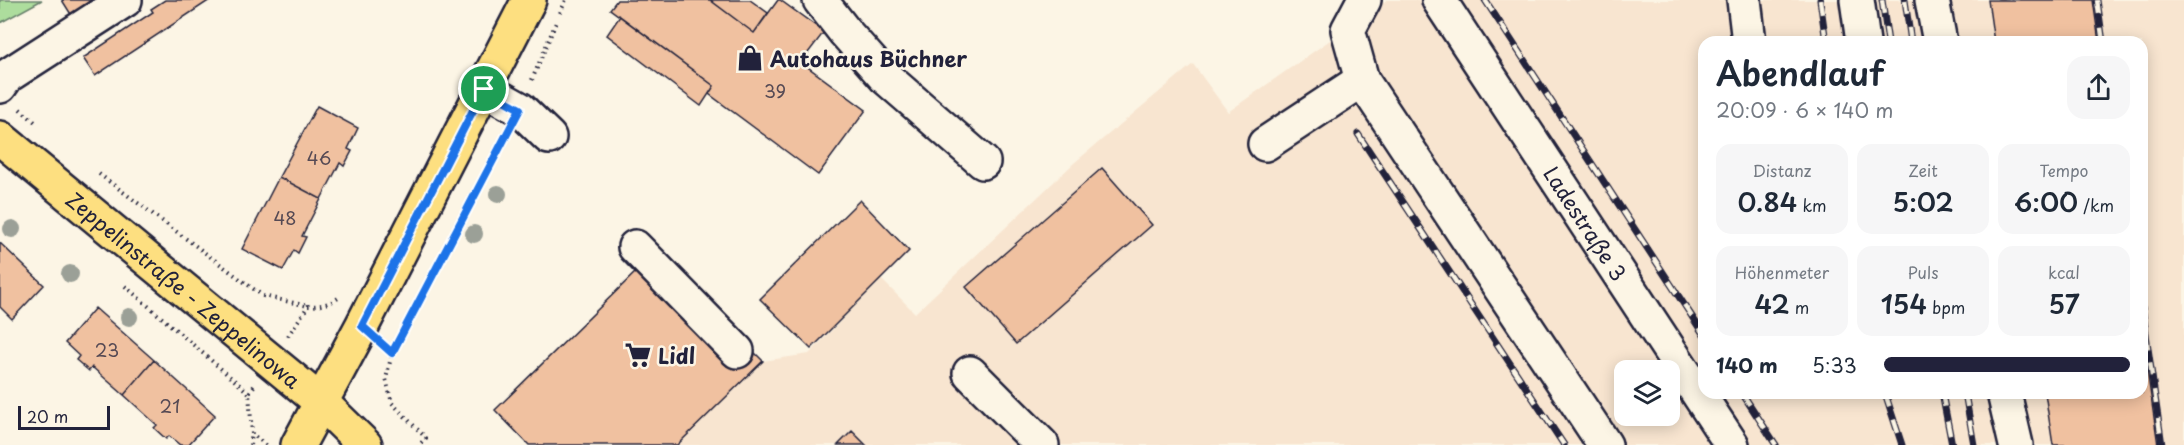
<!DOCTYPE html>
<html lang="de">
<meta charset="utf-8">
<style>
:root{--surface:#fff;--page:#f6f6f7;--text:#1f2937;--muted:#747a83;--accent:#22223b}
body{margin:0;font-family:"Playpen Sans",sans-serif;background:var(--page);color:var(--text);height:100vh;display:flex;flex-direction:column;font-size:22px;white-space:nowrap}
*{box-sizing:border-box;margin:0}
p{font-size:20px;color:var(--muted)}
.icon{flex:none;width:33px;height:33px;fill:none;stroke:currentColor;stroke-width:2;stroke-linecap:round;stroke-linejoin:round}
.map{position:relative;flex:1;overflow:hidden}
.panel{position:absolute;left:1698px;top:36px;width:450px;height:363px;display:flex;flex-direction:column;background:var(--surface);border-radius:18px;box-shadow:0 3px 15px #0003}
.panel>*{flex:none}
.buttons{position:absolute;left:1614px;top:360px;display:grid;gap:12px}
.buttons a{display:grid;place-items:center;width:66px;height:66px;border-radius:12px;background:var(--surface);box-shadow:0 3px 15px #0003;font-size:30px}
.scale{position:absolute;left:18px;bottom:15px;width:92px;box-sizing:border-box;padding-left:6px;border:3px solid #22223b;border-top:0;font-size:16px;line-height:21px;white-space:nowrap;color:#22223b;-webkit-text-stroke:4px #fcf5e5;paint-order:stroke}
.pin{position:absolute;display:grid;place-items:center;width:51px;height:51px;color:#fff;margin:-26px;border:3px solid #fff;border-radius:50%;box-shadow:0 2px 6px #0007}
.round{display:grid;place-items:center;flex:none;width:63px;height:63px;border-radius:18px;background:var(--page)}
.overview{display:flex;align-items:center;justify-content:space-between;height:102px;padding:0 18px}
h1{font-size:33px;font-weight:600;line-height:45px}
.metrics{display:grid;grid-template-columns:repeat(3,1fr);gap:9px;height:102px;padding:6px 18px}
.metrics div{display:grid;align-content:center;border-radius:15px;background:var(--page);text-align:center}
.metrics b{font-size:26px;font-weight:600}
.metrics small{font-size:16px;font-weight:400}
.metrics p{font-size:16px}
ul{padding:0 18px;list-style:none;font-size:20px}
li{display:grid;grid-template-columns:96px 72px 1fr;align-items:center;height:45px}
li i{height:15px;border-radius:8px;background:var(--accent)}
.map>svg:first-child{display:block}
</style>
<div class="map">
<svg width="2184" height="445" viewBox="0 0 2184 445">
<rect width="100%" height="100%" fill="#fcf5e5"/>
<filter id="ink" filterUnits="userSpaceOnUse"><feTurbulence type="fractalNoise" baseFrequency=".0167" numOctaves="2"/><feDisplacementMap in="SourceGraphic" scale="12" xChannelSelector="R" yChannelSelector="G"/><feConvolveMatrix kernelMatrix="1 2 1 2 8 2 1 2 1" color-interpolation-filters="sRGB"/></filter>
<g filter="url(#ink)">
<path fill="#f8e5d0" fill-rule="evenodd" d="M1387 0H2184V445H677L763 361 809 354 881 279 915 313 1074 163 1193 64 1228 112ZM1704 42H2142V393H1704ZM1624 370H1670V416H1624Z"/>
<path fill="#addd9d" stroke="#68806c" stroke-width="1.5" d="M0 0H42L0 23Z"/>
<path fill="#f0c1a0" stroke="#22223b" stroke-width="1.5" d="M62 0H97L72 16Z
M165 0H210L95 76 83 58 153 12 151 9Z
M617 0H710L754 33 778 0H780L824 32 801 62 866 110 818 175 709 94 714 86 610 9Z
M710 0H750L768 13 754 33Z
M1988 0H2093L2099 42H1994Z
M620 16 714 86 701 106 607 35Z
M317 106 358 128 348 149 352 151 344 166 340 163 321 199 279 177Z
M1102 168 1152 225 1016 344 966 287Z
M279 177 321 199 302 236 306 237 298 253 294 250 283 270 242 249Z
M860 200 909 251 811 349 760 299Z
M0 243 44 285 12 319 0 307Z
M639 269 745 343 763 361 677 445H529L495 410Z
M95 308 154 360 124 395 92 367 89 371 76 360 79 356 65 343Z
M2142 335 2158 445H2053L2045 393H2142Z
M154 360 215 415 188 445H180L169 436 166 439 154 428 157 425 124 395Z
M852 431 866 445H838Z"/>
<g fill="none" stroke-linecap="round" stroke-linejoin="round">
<g stroke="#22223b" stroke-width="38">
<g id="minor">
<path d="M820 0 845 32 885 77 983 162"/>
<path d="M1364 0 1348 30 1362 80 1605 445"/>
<path id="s1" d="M1439 0 1732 445"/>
<path d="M1744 0 1749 42"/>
<path d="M1857 0 1863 42"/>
<path d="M1932 0 1940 42"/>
<path d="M0 86 7 76 125 0"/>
<path d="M484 89 520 109 549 137"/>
<path d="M1265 144 1362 80"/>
<path d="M635 247 737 351"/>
<path d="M970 373 1042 445"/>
<path d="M2004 393 2016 445"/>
</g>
</g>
<g stroke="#22223b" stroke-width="38">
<g id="major">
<path id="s2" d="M0 138 322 403 365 445"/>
<path d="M298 445 362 326 529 0"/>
</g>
</g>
<path stroke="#22223b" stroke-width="4" stroke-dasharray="1.5 4.5" stroke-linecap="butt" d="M560 13 566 0
M532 80 557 20
M20 109 35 122
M99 174 263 296 308 306
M125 286 249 393
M288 336 308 306C321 306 330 304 341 296
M386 347 392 353 386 379 392 403 426 438 419 445
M392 353 505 138
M254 386 249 393 252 434 266 445
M250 445 252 434"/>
<use href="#minor" stroke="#fcf5e5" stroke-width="33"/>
<use href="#major" stroke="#fddf80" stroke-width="33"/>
<g stroke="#22223b" stroke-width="7">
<path id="rail" d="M1485 0 1704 335
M1820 0 1826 42
M1882 0 1888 42
M1905 0 1911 42
M2097 0 2103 42
M1358 134 1564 445
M2142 307 2162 445
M1742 393 1776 445
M1885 393 1902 445
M1942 393 1952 445
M1965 393 1974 445"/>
</g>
<use href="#rail" stroke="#fcf5e5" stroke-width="4.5" stroke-dasharray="14" stroke-linecap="butt"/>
</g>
<g fill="#9ba097">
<circle cx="498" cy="194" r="9"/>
<circle cx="12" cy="229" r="9"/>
<circle cx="474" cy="234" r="9"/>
<circle cx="70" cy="274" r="9"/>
<circle cx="129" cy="317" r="9"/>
</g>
</g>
<g fill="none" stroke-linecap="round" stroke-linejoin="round" filter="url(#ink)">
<g stroke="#fff" stroke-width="12">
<path id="route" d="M484 89 520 109 392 353 362 326Z"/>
</g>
<use href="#route" stroke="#1a73e8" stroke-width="8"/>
</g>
<defs>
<g id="shop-bare" transform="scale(2.07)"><path d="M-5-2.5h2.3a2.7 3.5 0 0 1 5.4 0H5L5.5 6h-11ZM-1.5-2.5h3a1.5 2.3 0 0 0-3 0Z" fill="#22223b" stroke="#fcf5e5" stroke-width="2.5" paint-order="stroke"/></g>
<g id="supermarket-bare" transform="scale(2.07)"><path d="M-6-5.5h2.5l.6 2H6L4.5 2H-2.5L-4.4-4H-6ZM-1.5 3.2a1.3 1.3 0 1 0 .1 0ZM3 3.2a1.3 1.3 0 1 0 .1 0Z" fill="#22223b" stroke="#fcf5e5" stroke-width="2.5" paint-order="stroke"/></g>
</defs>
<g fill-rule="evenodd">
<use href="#shop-bare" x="750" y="58"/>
<use href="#supermarket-bare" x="638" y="355"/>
</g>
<g text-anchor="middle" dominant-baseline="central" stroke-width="5" stroke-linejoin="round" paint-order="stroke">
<g font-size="18" fill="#564a54">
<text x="775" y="90">39</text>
<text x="319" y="157">46</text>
<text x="285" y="217">48</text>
<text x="107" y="349">23</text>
<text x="170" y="405">21</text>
</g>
<g font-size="21" font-weight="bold" fill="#22223b" stroke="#fcf5e5" text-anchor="start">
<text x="770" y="58">Autohaus Büchner</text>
<text x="658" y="355">Lidl</text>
</g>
<g font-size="21" fill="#22223b" stroke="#fcf5e5">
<text stroke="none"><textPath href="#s1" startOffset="267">Ladestraße 3</textPath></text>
<text stroke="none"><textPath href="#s2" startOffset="238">Zeppelinstraße - Zeppelinowa</textPath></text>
</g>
</g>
</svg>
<div class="buttons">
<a><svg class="icon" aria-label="layers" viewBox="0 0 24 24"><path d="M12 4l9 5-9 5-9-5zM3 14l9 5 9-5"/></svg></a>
</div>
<div class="scale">20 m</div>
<div class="pin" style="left:484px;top:89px;background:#1e9e55"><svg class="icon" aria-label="arrive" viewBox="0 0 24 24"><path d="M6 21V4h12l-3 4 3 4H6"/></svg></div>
<section class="panel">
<div class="overview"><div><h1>Abendlauf</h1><p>20:09 · 6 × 140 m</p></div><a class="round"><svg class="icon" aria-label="share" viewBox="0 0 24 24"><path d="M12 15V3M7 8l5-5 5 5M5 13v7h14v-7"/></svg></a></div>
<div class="metrics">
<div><p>Distanz</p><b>0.84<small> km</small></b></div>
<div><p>Zeit</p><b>5:02</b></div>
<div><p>Tempo</p><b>6:00<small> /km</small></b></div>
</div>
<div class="metrics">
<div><p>Höhenmeter</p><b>42<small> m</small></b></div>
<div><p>Puls</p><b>154<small> bpm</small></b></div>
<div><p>kcal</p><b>57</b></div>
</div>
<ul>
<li><b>140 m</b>5:33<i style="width:100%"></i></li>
</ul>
</section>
</div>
